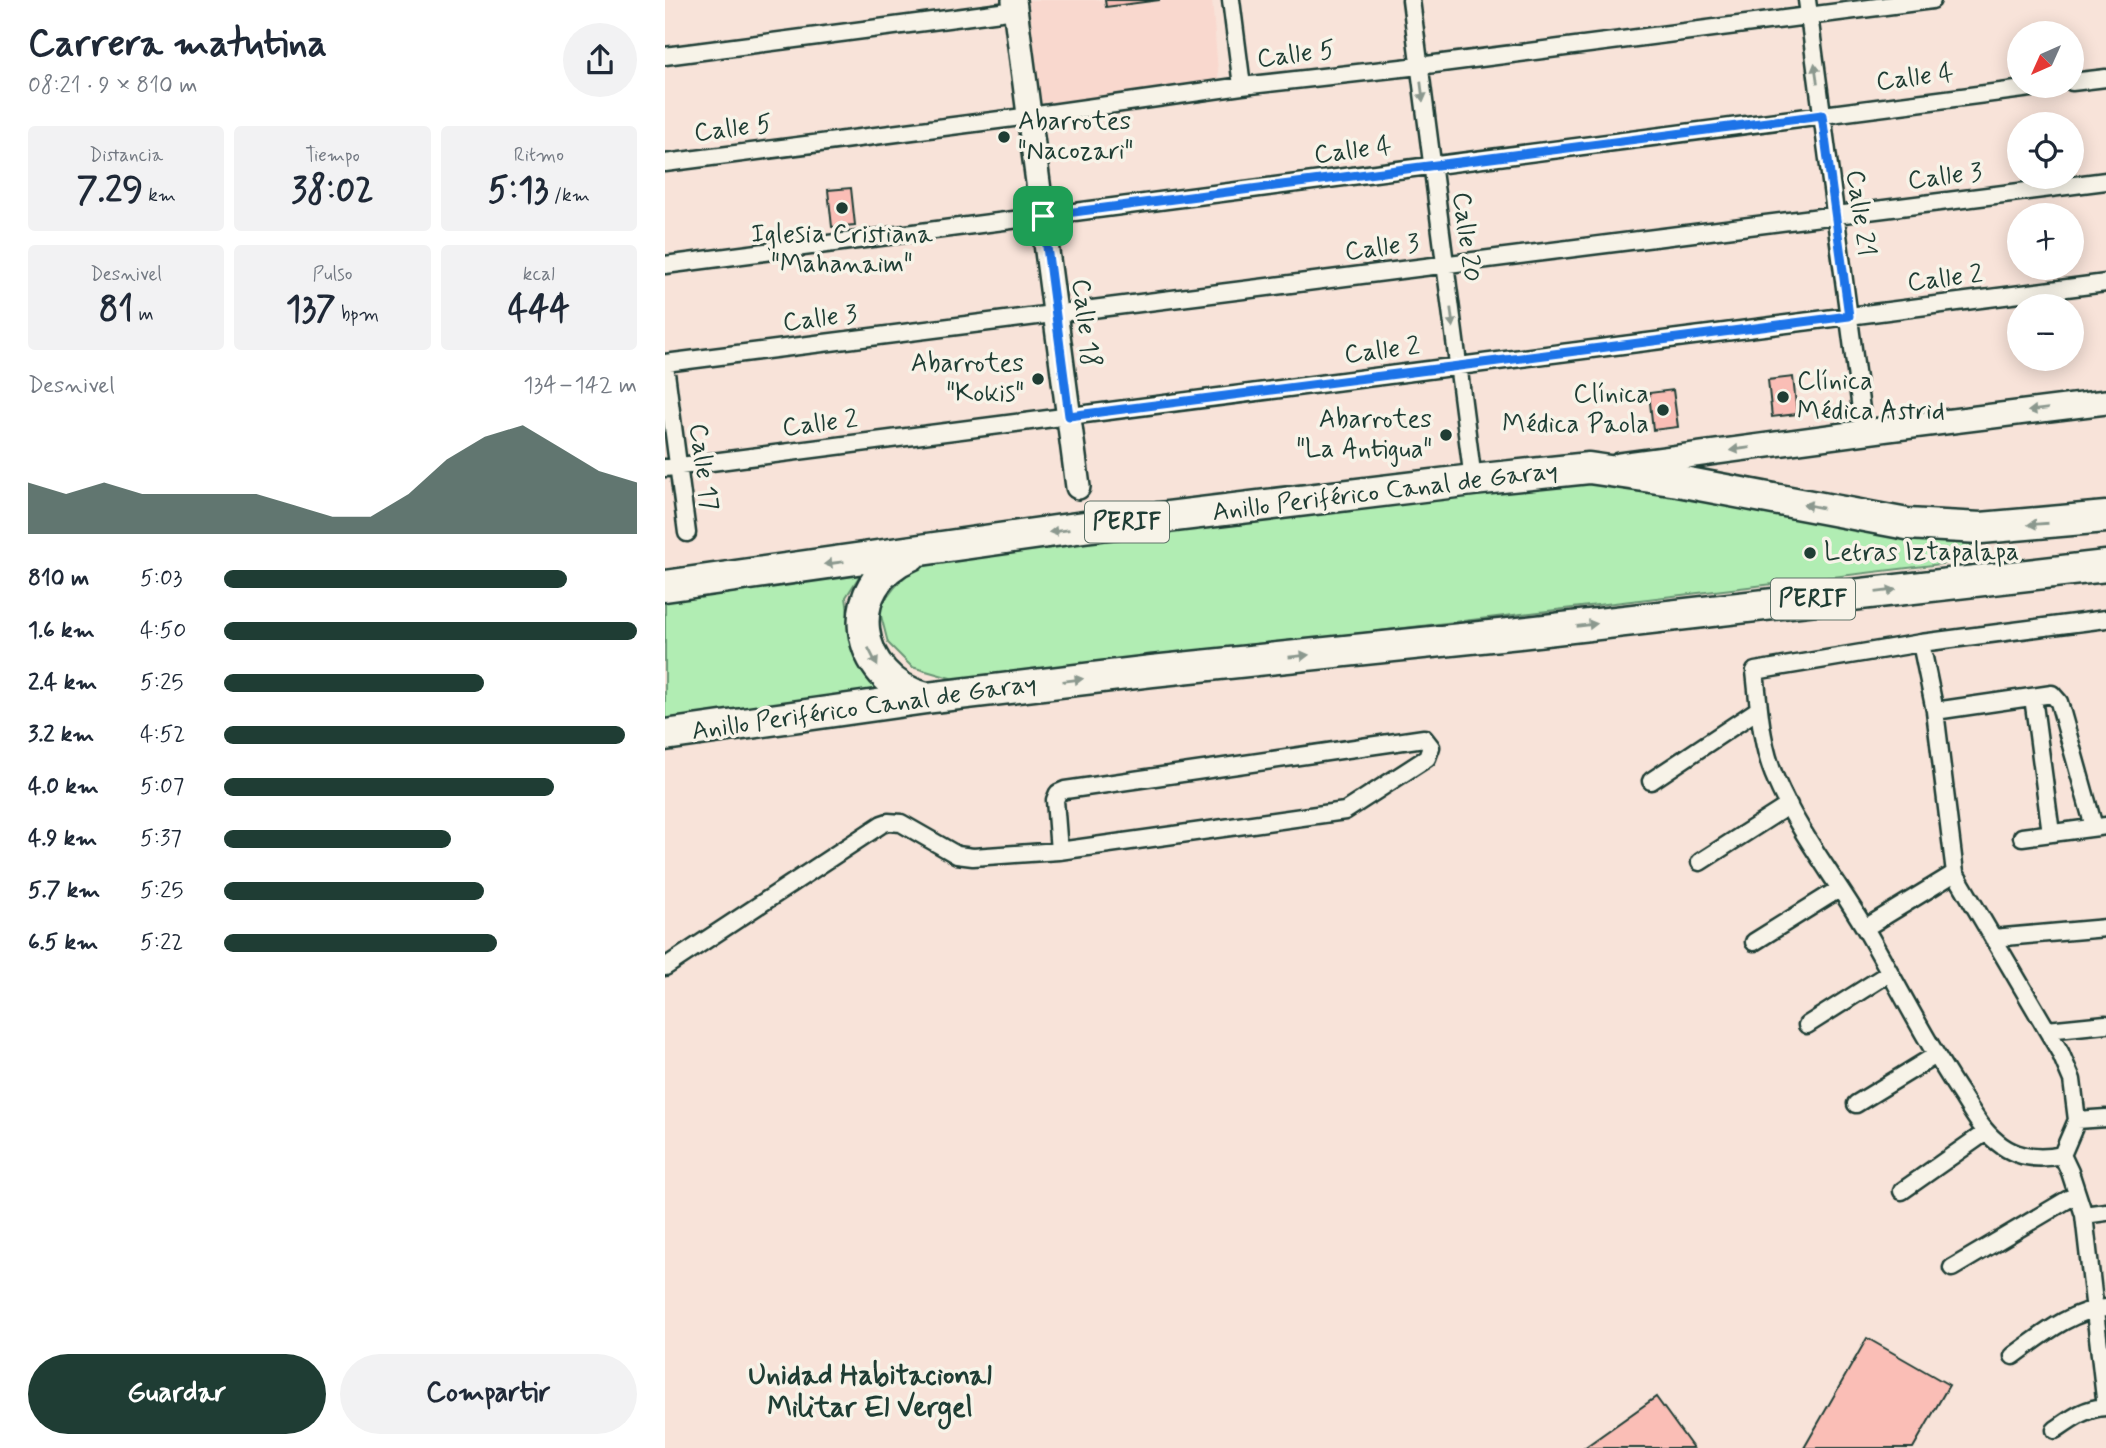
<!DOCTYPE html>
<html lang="es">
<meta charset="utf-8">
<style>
:root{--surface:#fff;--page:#f2f2f3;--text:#1f2937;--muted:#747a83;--accent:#1f3d34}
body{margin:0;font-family:Mynerve,sans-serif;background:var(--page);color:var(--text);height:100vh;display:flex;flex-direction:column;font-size:26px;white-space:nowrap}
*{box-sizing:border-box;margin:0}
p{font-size:23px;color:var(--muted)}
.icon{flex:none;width:38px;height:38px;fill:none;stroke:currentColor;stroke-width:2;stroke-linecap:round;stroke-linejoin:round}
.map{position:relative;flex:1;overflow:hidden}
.sheet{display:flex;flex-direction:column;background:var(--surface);width:665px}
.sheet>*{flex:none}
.needle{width:46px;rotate:225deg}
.controls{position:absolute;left:1342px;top:21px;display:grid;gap:14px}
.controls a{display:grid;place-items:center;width:77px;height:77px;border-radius:50%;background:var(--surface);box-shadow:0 4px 18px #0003;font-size:35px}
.pin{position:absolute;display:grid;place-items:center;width:60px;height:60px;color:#fff;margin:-30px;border-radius:14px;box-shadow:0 4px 10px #0006}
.round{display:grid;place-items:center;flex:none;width:74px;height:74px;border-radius:37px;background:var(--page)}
.summary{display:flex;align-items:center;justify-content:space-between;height:119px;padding:0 28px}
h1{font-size:38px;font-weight:700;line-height:52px}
.stats{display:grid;grid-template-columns:repeat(3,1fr);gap:10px;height:119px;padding:7px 28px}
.stats div{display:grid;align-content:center;border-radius:7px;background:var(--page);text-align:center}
.stats b{font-size:35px;font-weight:700}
.stats small{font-size:19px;font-weight:400}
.stats p{font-size:19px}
.chart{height:196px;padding:14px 28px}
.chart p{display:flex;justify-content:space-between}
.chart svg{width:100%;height:126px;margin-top:7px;fill:var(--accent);opacity:.7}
.action{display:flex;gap:14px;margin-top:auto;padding:14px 28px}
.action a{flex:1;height:80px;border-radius:42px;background:var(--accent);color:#fff;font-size:28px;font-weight:700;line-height:80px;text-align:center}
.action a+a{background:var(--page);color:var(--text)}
ul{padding:0 28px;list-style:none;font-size:23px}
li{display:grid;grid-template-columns:112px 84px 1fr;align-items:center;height:52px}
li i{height:18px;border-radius:9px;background:var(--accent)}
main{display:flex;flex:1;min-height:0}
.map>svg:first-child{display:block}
</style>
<main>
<section class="sheet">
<div class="summary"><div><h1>Carrera matutina</h1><p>08:21 · 9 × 810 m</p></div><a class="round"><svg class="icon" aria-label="share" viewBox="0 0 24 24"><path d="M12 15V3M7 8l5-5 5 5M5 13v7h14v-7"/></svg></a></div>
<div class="stats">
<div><p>Distancia</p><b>7.29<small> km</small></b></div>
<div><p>Tiempo</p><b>38:02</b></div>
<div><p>Ritmo</p><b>5:13<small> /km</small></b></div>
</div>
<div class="stats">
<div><p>Desnivel</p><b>81<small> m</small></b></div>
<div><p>Pulso</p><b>137<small> bpm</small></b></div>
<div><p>kcal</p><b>444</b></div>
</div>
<div class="chart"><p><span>Desnivel</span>134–142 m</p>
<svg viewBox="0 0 160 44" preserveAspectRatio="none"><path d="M0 44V26L10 30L20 26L30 30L40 30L50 30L60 30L70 34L80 38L90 38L100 30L110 18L120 10L130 6L140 14L150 22L160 26V44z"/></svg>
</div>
<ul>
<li><b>810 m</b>5:03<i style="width:83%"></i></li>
<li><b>1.6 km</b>4:50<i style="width:100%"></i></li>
<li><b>2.4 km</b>5:25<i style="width:63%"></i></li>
<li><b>3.2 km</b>4:52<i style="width:97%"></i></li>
<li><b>4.0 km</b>5:07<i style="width:80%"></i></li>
<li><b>4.9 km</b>5:37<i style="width:55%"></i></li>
<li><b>5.7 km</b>5:25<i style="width:63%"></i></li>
<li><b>6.5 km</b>5:22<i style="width:66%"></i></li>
</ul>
<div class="action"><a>Guardar</a><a>Compartir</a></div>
</section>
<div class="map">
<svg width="1441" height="1448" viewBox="0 0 1441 1448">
<rect width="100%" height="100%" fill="#f8e3d9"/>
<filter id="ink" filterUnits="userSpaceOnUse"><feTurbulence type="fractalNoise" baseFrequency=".0143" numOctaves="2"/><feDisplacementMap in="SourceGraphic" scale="14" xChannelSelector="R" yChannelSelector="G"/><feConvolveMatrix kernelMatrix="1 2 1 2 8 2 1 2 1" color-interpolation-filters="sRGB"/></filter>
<g filter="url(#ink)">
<path fill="#f9d8ce" d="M362 0H440L441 7 495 0H547L554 83 376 105Z"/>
<path fill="#b1edb3" stroke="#689574" stroke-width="2" d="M931 461 1243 540 1305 542 1310 560 296 681 247 667 223 643 214 608 230 587 259 556Z
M206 558 181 597 188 650 213 682 235 691 0 724V588Z"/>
<path fill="#fabeb6" stroke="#1f3d34" stroke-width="2" d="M440 0H495L441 7Z
M186 188 190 225 167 227 163 190Z
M1128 377 1132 414 1107 417 1103 380Z
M1008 390 1013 427 988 430 984 393Z
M1202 1338 1284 1385 1248 1448H1139Z
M991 1397 1028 1448H919Z"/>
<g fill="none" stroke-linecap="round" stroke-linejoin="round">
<g stroke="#1f3d34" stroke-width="21">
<path id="street" d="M566 0 577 86
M746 0 808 480
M1142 0 1199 432
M0 56 351 10
M1407 82 1441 78
M0 163 365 116 577 86 754 66 1267 0
M0 265 1382 86
M0 363 1441 181
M0 365 22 533
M0 468 1441 283
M1256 643 1270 711 1290 873 1395 1052 1407 1080 1412 1120 1397 1155
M1368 697 1386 833
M1270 711 1387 694 1394 702 1429 827
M986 781 1094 709
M1357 837 1441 826
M1035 862 1124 805
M1200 928 1290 873
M1328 938 1441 928
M1089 942 1174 889
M0 967 217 824 223 822 236 823 292 855 308 857 394 851 680 811 762 758 766 747 759 738 400 790 393 793 390 800 394 851
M1142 1025 1224 973
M1382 1030 1441 1024
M1191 1104 1271 1055
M1412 1120 1441 1118
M1397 1155C1374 1160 1351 1158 1332 1142 1317 1130 1307 1112 1297 1096 1261 1043 1233 985 1201 930 1172 880 1134 834 1111 780 1096 747 1094 707 1090 671L1256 643 1441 619
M1397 1155 1405 1172 1419 1215 1441 1407
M1237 1191 1321 1132
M1419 1215 1441 1212
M1287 1268 1412 1194
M1348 1356C1376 1336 1406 1310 1441 1308
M1390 1430C1407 1418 1420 1408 1441 1407"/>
</g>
<g stroke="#1f3d34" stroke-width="28">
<path id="secondary" d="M349 0 413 487
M955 465 1223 429 1441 402"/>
</g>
<g stroke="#1f3d34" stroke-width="35">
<path id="highway" d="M246 555C174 584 188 680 261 698
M0 586 419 527 808 480 924 468 1013 481 1242 524 1316 528 1441 517
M0 735 261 698 487 671 854 633 1441 566"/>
</g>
<use href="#street" stroke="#f7f3e8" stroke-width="16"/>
<use href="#secondary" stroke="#f7f3e8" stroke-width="23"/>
<use href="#highway" stroke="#f7f3e8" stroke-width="30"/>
</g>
<defs><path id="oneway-solid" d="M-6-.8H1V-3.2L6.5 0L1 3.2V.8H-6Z" transform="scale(1.75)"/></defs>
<g fill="#8b988e">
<use href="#oneway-solid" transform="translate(1151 73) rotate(-98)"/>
<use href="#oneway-solid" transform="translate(757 92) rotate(83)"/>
<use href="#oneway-solid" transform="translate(787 318) rotate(83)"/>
<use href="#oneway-solid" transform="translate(1373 410) rotate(173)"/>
<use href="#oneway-solid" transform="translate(1075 449) rotate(172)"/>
<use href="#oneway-solid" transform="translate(1148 506) rotate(-169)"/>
<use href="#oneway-solid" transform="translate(1373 524) rotate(176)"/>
<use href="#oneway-solid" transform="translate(394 531) rotate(172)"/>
<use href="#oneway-solid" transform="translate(169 563) rotate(172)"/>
<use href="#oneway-solid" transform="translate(1221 591) rotate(-7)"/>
<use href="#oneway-solid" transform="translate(922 625) rotate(-7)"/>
<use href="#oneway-solid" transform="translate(634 656) rotate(-6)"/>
<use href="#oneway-solid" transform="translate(208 657) rotate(63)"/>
<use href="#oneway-solid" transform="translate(408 680) rotate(-7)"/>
</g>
</g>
<g fill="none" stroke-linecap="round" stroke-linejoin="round" filter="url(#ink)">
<g stroke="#fff" stroke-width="14">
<path id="route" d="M1157 115 1184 316 404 416 378 216Z"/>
</g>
<use href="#route" stroke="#1a73e8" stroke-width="9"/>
</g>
<g fill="#1f3d34" stroke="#f7f3e8" stroke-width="2.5">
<circle cx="339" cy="137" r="7"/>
<circle cx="177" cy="208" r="7"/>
<circle cx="373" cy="379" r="7"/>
<circle cx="1118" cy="397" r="7"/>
<circle cx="998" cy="410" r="7"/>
<circle cx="781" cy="435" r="7"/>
<circle cx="1145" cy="553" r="7"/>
</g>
<g text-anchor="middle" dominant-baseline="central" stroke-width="7" stroke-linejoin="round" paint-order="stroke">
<g fill="#f7f3e8" stroke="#60746a" stroke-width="2">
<rect x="420" y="501.5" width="84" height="41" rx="5"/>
<rect x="1106" y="578.5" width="84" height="41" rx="5"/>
</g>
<g font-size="24" font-weight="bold" fill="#1f3d34">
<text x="462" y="522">PERIF</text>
<text x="1148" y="599">PERIF</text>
</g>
<g font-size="26" fill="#1f3d34" stroke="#f7f3e8">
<text transform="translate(631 55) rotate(-7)">Calle 5</text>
<text transform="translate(1250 78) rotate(-7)">Calle 4</text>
<text transform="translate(68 129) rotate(-7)">Calle 5</text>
<text transform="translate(688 151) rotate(-7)">Calle 4</text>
<text transform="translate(1280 177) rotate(-7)">Calle 3</text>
<text transform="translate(1195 213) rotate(82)">Calle 21</text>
<text transform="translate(801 237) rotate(83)">Calle 20</text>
<text transform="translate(717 248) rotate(-7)">Calle 3</text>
<text transform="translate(1280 279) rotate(-7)">Calle 2</text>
<text transform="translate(155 319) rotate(-7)">Calle 3</text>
<text transform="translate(420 323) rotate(83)">Calle 18</text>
<text transform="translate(717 351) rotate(-7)">Calle 2</text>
<text transform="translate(155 424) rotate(-7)">Calle 2</text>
<text transform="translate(38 467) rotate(82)">Calle 17</text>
<text transform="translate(720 492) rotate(-7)">Anillo Periférico Canal de Garay</text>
<text transform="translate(199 708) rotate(-8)">Anillo Periférico Canal de Garay</text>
</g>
<g font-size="26" fill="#1f3d34" stroke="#f7f3e8" text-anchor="start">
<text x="353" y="122">Abarrotes<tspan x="353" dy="30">"Nacozari"</tspan></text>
<text x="177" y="235" text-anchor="middle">Iglesia Cristiana<tspan x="177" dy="30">"Mahanaim"</tspan></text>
<text x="359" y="364" text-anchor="end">Abarrotes<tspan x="359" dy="30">"Kokis"</tspan></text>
<text x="1132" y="382">Clínica<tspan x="1132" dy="30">Médica Astrid</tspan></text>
<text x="984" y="395" text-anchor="end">Clínica<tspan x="984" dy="30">Médica Paola</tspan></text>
<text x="767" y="420" text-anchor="end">Abarrotes<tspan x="767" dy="30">"La Antigua"</tspan></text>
<text x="1159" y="553">Letras Iztapalapa</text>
</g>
<g font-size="28" font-weight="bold" fill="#1f3d34" stroke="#f7f3e8">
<text x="205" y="1376">Unidad Habitacional<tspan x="205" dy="32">Militar El Vergel</tspan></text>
</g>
</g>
</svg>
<div class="controls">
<a><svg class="needle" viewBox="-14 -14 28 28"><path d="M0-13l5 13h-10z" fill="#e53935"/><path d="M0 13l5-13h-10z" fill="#747a83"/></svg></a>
<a><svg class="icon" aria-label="locate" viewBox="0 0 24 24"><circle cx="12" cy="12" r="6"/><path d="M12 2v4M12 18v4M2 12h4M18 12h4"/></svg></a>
<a>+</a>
<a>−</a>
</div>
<div class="pin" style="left:378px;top:216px;background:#1e9e55"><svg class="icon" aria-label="arrive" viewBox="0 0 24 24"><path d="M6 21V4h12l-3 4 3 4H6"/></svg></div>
</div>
</main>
